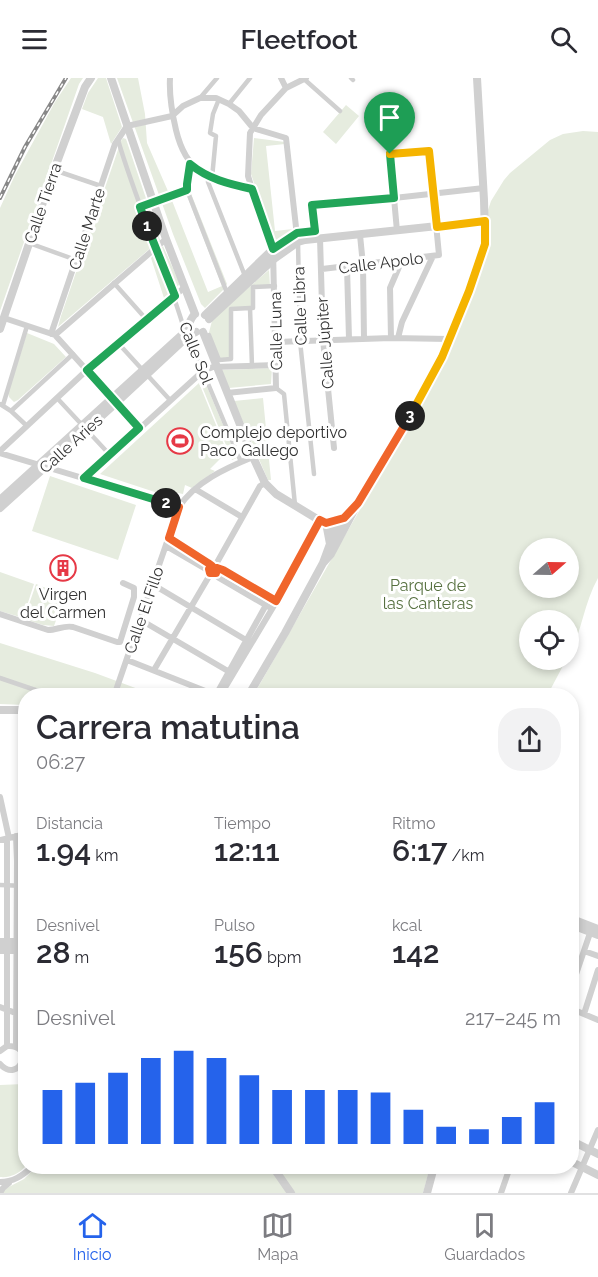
<!DOCTYPE html>
<html lang="es">
<meta charset="utf-8">
<style>
:root{--surface:#fff;--page:#f2f2f3;--text:#2b2b33;--muted:#7c7c81;--line:#e1e1e2;--accent:#2563eb}
body{margin:0;font-family:Raleway,sans-serif;background:var(--page);color:var(--text);height:100vh;display:flex;flex-direction:column;font-size:22px;white-space:nowrap}
*{box-sizing:border-box;margin:0}
p{font-size:20px;color:var(--muted)}
.icon{flex:none;width:33px;height:33px;fill:none;stroke:currentColor;stroke-width:2;stroke-linecap:round;stroke-linejoin:round}
.map{position:relative;flex:1;overflow:hidden}
.panel{position:absolute;left:18px;top:610px;width:561px;height:486px;display:flex;flex-direction:column;background:var(--surface);border-radius:24px;box-shadow:0 3px 9px #0003}
.panel>*{flex:none}
.needle{width:39px;rotate:70deg}
.buttons{position:absolute;left:519px;top:460px;display:grid;gap:12px}
.buttons a{display:grid;place-items:center;width:60px;height:60px;border-radius:50%;background:var(--surface);box-shadow:0 3px 9px #0003;font-size:30px}
.pin{position:absolute;display:grid;place-items:center;width:51px;height:51px;color:#fff;margin:-62px -26px;border-radius:50% 50% 50% 0;rotate:-45deg;box-shadow:0 0 6px #0007}
.pin .icon{rotate:45deg}
.km{position:absolute;width:30px;height:30px;margin:-15px;border-radius:50%;background:#222;color:#fff;font-size:16px;line-height:30px;text-align:center}
.round{display:grid;place-items:center;flex:none;width:63px;height:63px;border-radius:24px;background:var(--page)}
.headline{display:flex;align-items:center;justify-content:space-between;height:102px;padding:0 18px}
h1{font-size:33px;font-weight:600;line-height:45px}
.metrics{display:grid;grid-template-columns:repeat(3,1fr);gap:9px;height:102px;padding:6px 18px}
.metrics div{display:grid;align-content:center}
.metrics b{font-size:30px;font-weight:600}
.metrics small{font-size:16px;font-weight:400}
.metrics p{font-size:16px}
.chart{height:168px;padding:12px 18px}
.chart p{display:flex;justify-content:space-between}
.chart svg{width:100%;height:108px;margin-top:6px;stroke:var(--accent);stroke-width:6}
header{display:flex;justify-content:space-between;align-items:center;height:78px;padding:0 18px;background:var(--surface);font-size:27px;font-weight:600}
.tab-bar{display:flex;justify-content:space-around;align-items:center;height:84px;border-top:2px solid var(--line);background:var(--surface);font-size:16px;color:var(--muted)}
.tab-bar a{display:grid;justify-items:center;gap:3px}
.tab-bar .current{color:var(--accent)}
.map>svg:first-child{display:block}
</style>
<header><svg class="icon" aria-label="menu" viewBox="0 0 24 24"><path d="M4 6h16M4 12h16M4 18h16"/></svg>Fleetfoot<svg class="icon" aria-label="search" viewBox="0 0 24 24"><circle cx="10" cy="10" r="6"/><path d="M15 15l6 6"/></svg></header>
<div class="map">
<svg width="598" height="1115" viewBox="0 0 598 1115">
<rect width="100%" height="100%" fill="#fff"/>
<path fill="#e6ecdf" fill-rule="evenodd" d="M71 0H83L79 6 0 233V130L15 97 55 24Z
M98 0H106L122 49 111 66 103 39 82 31 88 15Z
M117 0H138L145 36 147 65 171 120 208 214 222 208 186 115 190 113 227 206 223 212 205 230 201 226 173 156Z
M346 27 359 38 336 66 323 54Z
M583 53 598 54V500C584 525 582 553 569 578L568 543H530V582H566L547 618H253L444 285 483 186 488 169 487 135 491 123 504 102 510 95 550 62 563 56ZM530 471H568V510H530Z
M123 60 126 61 160 162 58 249 61 238 121 63Z
M254 60 285 64V66L266 68 275 153 293 151 294 154 274 164 251 96Z
M163 168 180 206 164 220 151 180Z
M269 192 270 208 253 209V230L232 232V282L219 284 208 258 212 243 227 228Z
M27 255 54 266 66 279 18 322 14 324 9 319 8 315Z
M272 290 271 306 229 310 222 292Z
M205 304 237 380 232 382 201 306Z
M199 305 227 374 210 391 215 393 192 410 185 407 183 416 178 415 170 419 100 396Z
M263 320 271 402H268L234 323Z
M50 398 136 427 118 482 32 453Z
M0 494 34 506 23 540 0 533Z
M36 506 61 516 64 520 54 548 43 547 24 541Z
M0 565 95 595 157 618H26L25 627 0 626Z
M24 1006V1062H25V1089C18 1096 10 1100 0 1099V1007Z
M36 1089H430L423 1115H2L3 1112 24 1101Z"/>
<g fill="none" stroke-linecap="round" stroke-linejoin="round">
<path stroke="#d0d0d0" stroke-width="4.5" d="M351 0 353 2
M304 1 340 33
M200 20 217 0
M229 26 250 0
M118 62C137 127 166 189 185 254L188 258 241 384
M190 86 187 106V112L227 215
M54 92 101 108
M208 98V104L245 198
M212 100 216 58 210 55 213 36 219 21
M140 129 187 112
M298 164 300 263 314 396
M29 165 76 182
M114 205 146 241
M209 257 219 282 231 281V231L250 230
M118 265 170 322
M252 288 250 230H253V209L275 208
M276 310 284 316 295 427
M57 320 110 377
M0 326 11 333 27 348
M3 327 27 248
M11 333 73 276
M0 600 53 618
M0 807 26 808"/>
<path stroke="#d0d0d0" stroke-width="6" d="M170 0C169 18 172 35 176 52 187 98 210 101 252 111
M281 0 286 10
M315 155 312 127 394 120 484 110
M360 157 363 187 364 261
M320 160 323 261 334 370
M347 189 349 261
M322 191 439 177 429 73 390 76 397 153
M4 240 55 257 139 350
M51 256 115 66 127 48 172 38 183 28 200 20H216L229 26 239 33 253 50 286 60 297 158
M55 257 166 161
M391 260 390 210 402 182
M398 260 402 244 433 178
M276 264 391 260 449 261
M227 315 276 310 273 171 252 111 248 98 250 55 261 37 286 10 306 0
M0 373 87 292 185 209
M0 375 179 429
M84 401 203 293 213 289 276 287
M195 411 242 439
M169 460 212 488
M166 468 209 493
M215 488 260 408 265 405
M217 490 276 523
M214 496 219 500 269 529
M152 506 251 565
M0 536 48 552C57 552 64 547 73 549L117 564H120L134 519V510L123 505
M139 541 233 596
M127 582 218 618
M154 592 211 495
M216 617 266 527
M114 618 179 429C195 404 226 390 253 379
M220 618 272 531 320 442
M0 719 9 760
M0 762 26 756
M584 873 598 878
M572 908 589 858 592 855
M0 929 26 939
M572 931 598 942
M584 936 598 892
M7 968V760
M16 968 17 783 16 758
M0 973 7 968C36 966 19 1007 0 986
M0 1104C13 1104 22 1098 32 1089
M0 1115 3 1110 9 1105
M501 1115 510 1089
M571 1115 598 1052"/>
<path stroke="#d0d0d0" stroke-width="8" d="M111 0 166 161 195 236
M205 237 273 171 297 155 315 153
M209 241 274 181 298 164 305 162 485 143
M0 251 54 92 85 9 91 0
M203 254 253 379 265 405 276 416 337 453
M0 422 185 254C189 248 190 240 195 236
M0 430 116 325 188 258 196 254
M330 466 326 445 344 439
M323 485 331 476 358 425 382 386 434 295 449 261 483 174 485 159 484 122 477 0
M248 618 285 555 323 485 330 466 344 440
M0 632H26
M572 841 598 851
M572 847 598 857
M0 864H26
M0 872H26
M572 1063 598 1076
M572 1084 598 1097
M273 1089 291 1115
M427 1115 434 1089"/>
<g stroke="#888" stroke-width="4">
<path id="rail" d="M0 120 25 69 66 0"/>
</g>
<use href="#rail" stroke="#fff" stroke-width="1.5" stroke-dasharray="4.5" stroke-linecap="butt"/>
</g>
<g fill="none" stroke-linecap="round" stroke-linejoin="round">
<g stroke="#fff" stroke-width="12">
<path id="split-1" d="M147 148 140 129 187 112V106L190 86C208 101 229 106 252 111L273 171 297 155 315 153 312 127 394 120 390 76"/>
</g>
<g stroke="#fff" stroke-width="12">
<path id="split-2" d="M147 148 175 218 87 292 139 350 84 400 166 425"/>
</g>
<g stroke="#fff" stroke-width="12">
<path id="split-3" d="M166 425 179 429 169 460 208 485 212 488 209 491 210 495H216L217 490 223 492 276 523 320 442 326 445 344 440 358 425 410 338"/>
</g>
<g stroke="#fff" stroke-width="12">
<path id="split-4" d="M390 76 429 73 437 149 485 143V166L469 213 442 279 410 338"/>
</g>
<use href="#split-1" stroke="#22a559" stroke-width="8"/>
<use href="#split-2" stroke="#22a559" stroke-width="8"/>
<use href="#split-3" stroke="#f0652b" stroke-width="8"/>
<use href="#split-4" stroke="#f5b400" stroke-width="8"/>
</g>
<defs>
<g id="stadium-ring" transform="scale(1.35)"><circle r="9.5" fill="#fff" stroke="#e63946" stroke-width="1.5"/><path d="M0-5a6.5 5 0 1 0 0 10a6.5 5 0 1 0 0-10ZM-3.5-1.8h7v3.6h-7Z" fill="#e63946"/></g>
<g id="building-ring" transform="scale(1.35)"><circle r="9.5" fill="#fff" stroke="#e63946" stroke-width="1.5"/><path d="M-4-6H4V6H1V3H-1V6H-4ZM-2.5-4.3h1.7v1.8h-1.7ZM.8-4.3h1.7v1.8H.8ZM-2.5-1h1.7V.8h-1.7ZM.8-1h1.7V.8H.8Z" fill="#e63946"/></g>
</defs>
<g fill-rule="evenodd">
<use href="#stadium-ring" x="180" y="363"/>
<use href="#building-ring" x="63" y="490"/>
</g>
<g text-anchor="middle" dominant-baseline="central" stroke-width="6" stroke-linejoin="round" paint-order="stroke">
<g font-size="16" fill="#333" stroke="#fff">
<text transform="translate(43 125) rotate(-71)">Calle Tierra</text>
<text transform="translate(87 151) rotate(-72)">Calle Marte</text>
<text transform="translate(381 185) rotate(-7)">Calle Apolo</text>
<text transform="translate(300 228) rotate(-92)">Calle Libra</text>
<text transform="translate(276 253) rotate(-91)">Calle Luna</text>
<text transform="translate(325 265) rotate(-94)">Calle Júpiter</text>
<text transform="translate(196 275) rotate(68)">Calle Sol</text>
<text transform="translate(71 366) rotate(-42)">Calle Aries</text>
<text transform="translate(144 532) rotate(-71)">Calle El Fillo</text>
</g>
<g font-size="16" fill="#333" stroke="#fff" text-anchor="start">
<text x="200" y="354">Complejo deportivo<tspan x="200" dy="18">Paco Gallego</tspan></text>
<text x="63" y="516" text-anchor="middle">Virgen<tspan x="63" dy="18">del Carmen</tspan></text>
</g>
<g font-size="16" fill="#56703f" stroke="#fff">
<text x="428" y="507">Parque de<tspan x="428" dy="18">las Canteras</tspan></text>
</g>
</g>
</svg>
<div class="buttons">
<a><svg class="needle" viewBox="-14 -14 28 28"><path d="M0-13l5 13h-10z" fill="#e53935"/><path d="M0 13l5-13h-10z" fill="#7c7c81"/></svg></a>
<a><svg class="icon" aria-label="locate" viewBox="0 0 24 24"><circle cx="12" cy="12" r="6"/><path d="M12 2v4M12 18v4M2 12h4M18 12h4"/></svg></a>
</div>
<div class="pin" style="left:390px;top:76px;background:#1e9e55"><svg class="icon" aria-label="arrive" viewBox="0 0 24 24"><path d="M6 21V4h12l-3 4 3 4H6"/></svg></div>
<b class="km" style="left:147px;top:148px">1</b>
<b class="km" style="left:166px;top:425px">2</b>
<b class="km" style="left:410px;top:338px">3</b>
<section class="panel">
<div class="headline"><div><h1>Carrera matutina</h1><p>06:27</p></div><a class="round"><svg class="icon" aria-label="share" viewBox="0 0 24 24"><path d="M12 15V3M7 8l5-5 5 5M5 13v7h14v-7"/></svg></a></div>
<div class="metrics">
<div><p>Distancia</p><b>1.94<small> km</small></b></div>
<div><p>Tiempo</p><b>12:11</b></div>
<div><p>Ritmo</p><b>6:17<small> /km</small></b></div>
</div>
<div class="metrics">
<div><p>Desnivel</p><b>28<small> m</small></b></div>
<div><p>Pulso</p><b>156<small> bpm</small></b></div>
<div><p>kcal</p><b>142</b></div>
</div>
<div class="chart"><p><span>Desnivel</span>217–245 m</p>
<svg viewBox="0 0 160 44" preserveAspectRatio="none"><path d="M5 44V22M15 44V19M25 44V15M35 44V9M45 44V6M55 44V9M65 44V16M75 44V22M85 44V22M95 44V22M105 44V23M115 44V30M125 44V37M135 44V38M145 44V33M155 44V27"/></svg>
</div>
</section>
</div>
<nav class="tab-bar">
<a class="current"><svg class="icon" aria-label="home" viewBox="0 0 24 24"><path d="M3 11l9-7 9 7M6 9v11h12V9"/></svg>Inicio</a>
<a><svg class="icon" aria-label="map" viewBox="0 0 24 24"><path d="M3 6l6-2 6 2 6-2v14l-6 2-6-2-6 2zM9 4v14M15 6v14"/></svg>Mapa</a>
<a><svg class="icon" aria-label="saved" viewBox="0 0 24 24"><path d="M7 4h10v16l-5-4-5 4z"/></svg>Guardados</a>
</nav>
